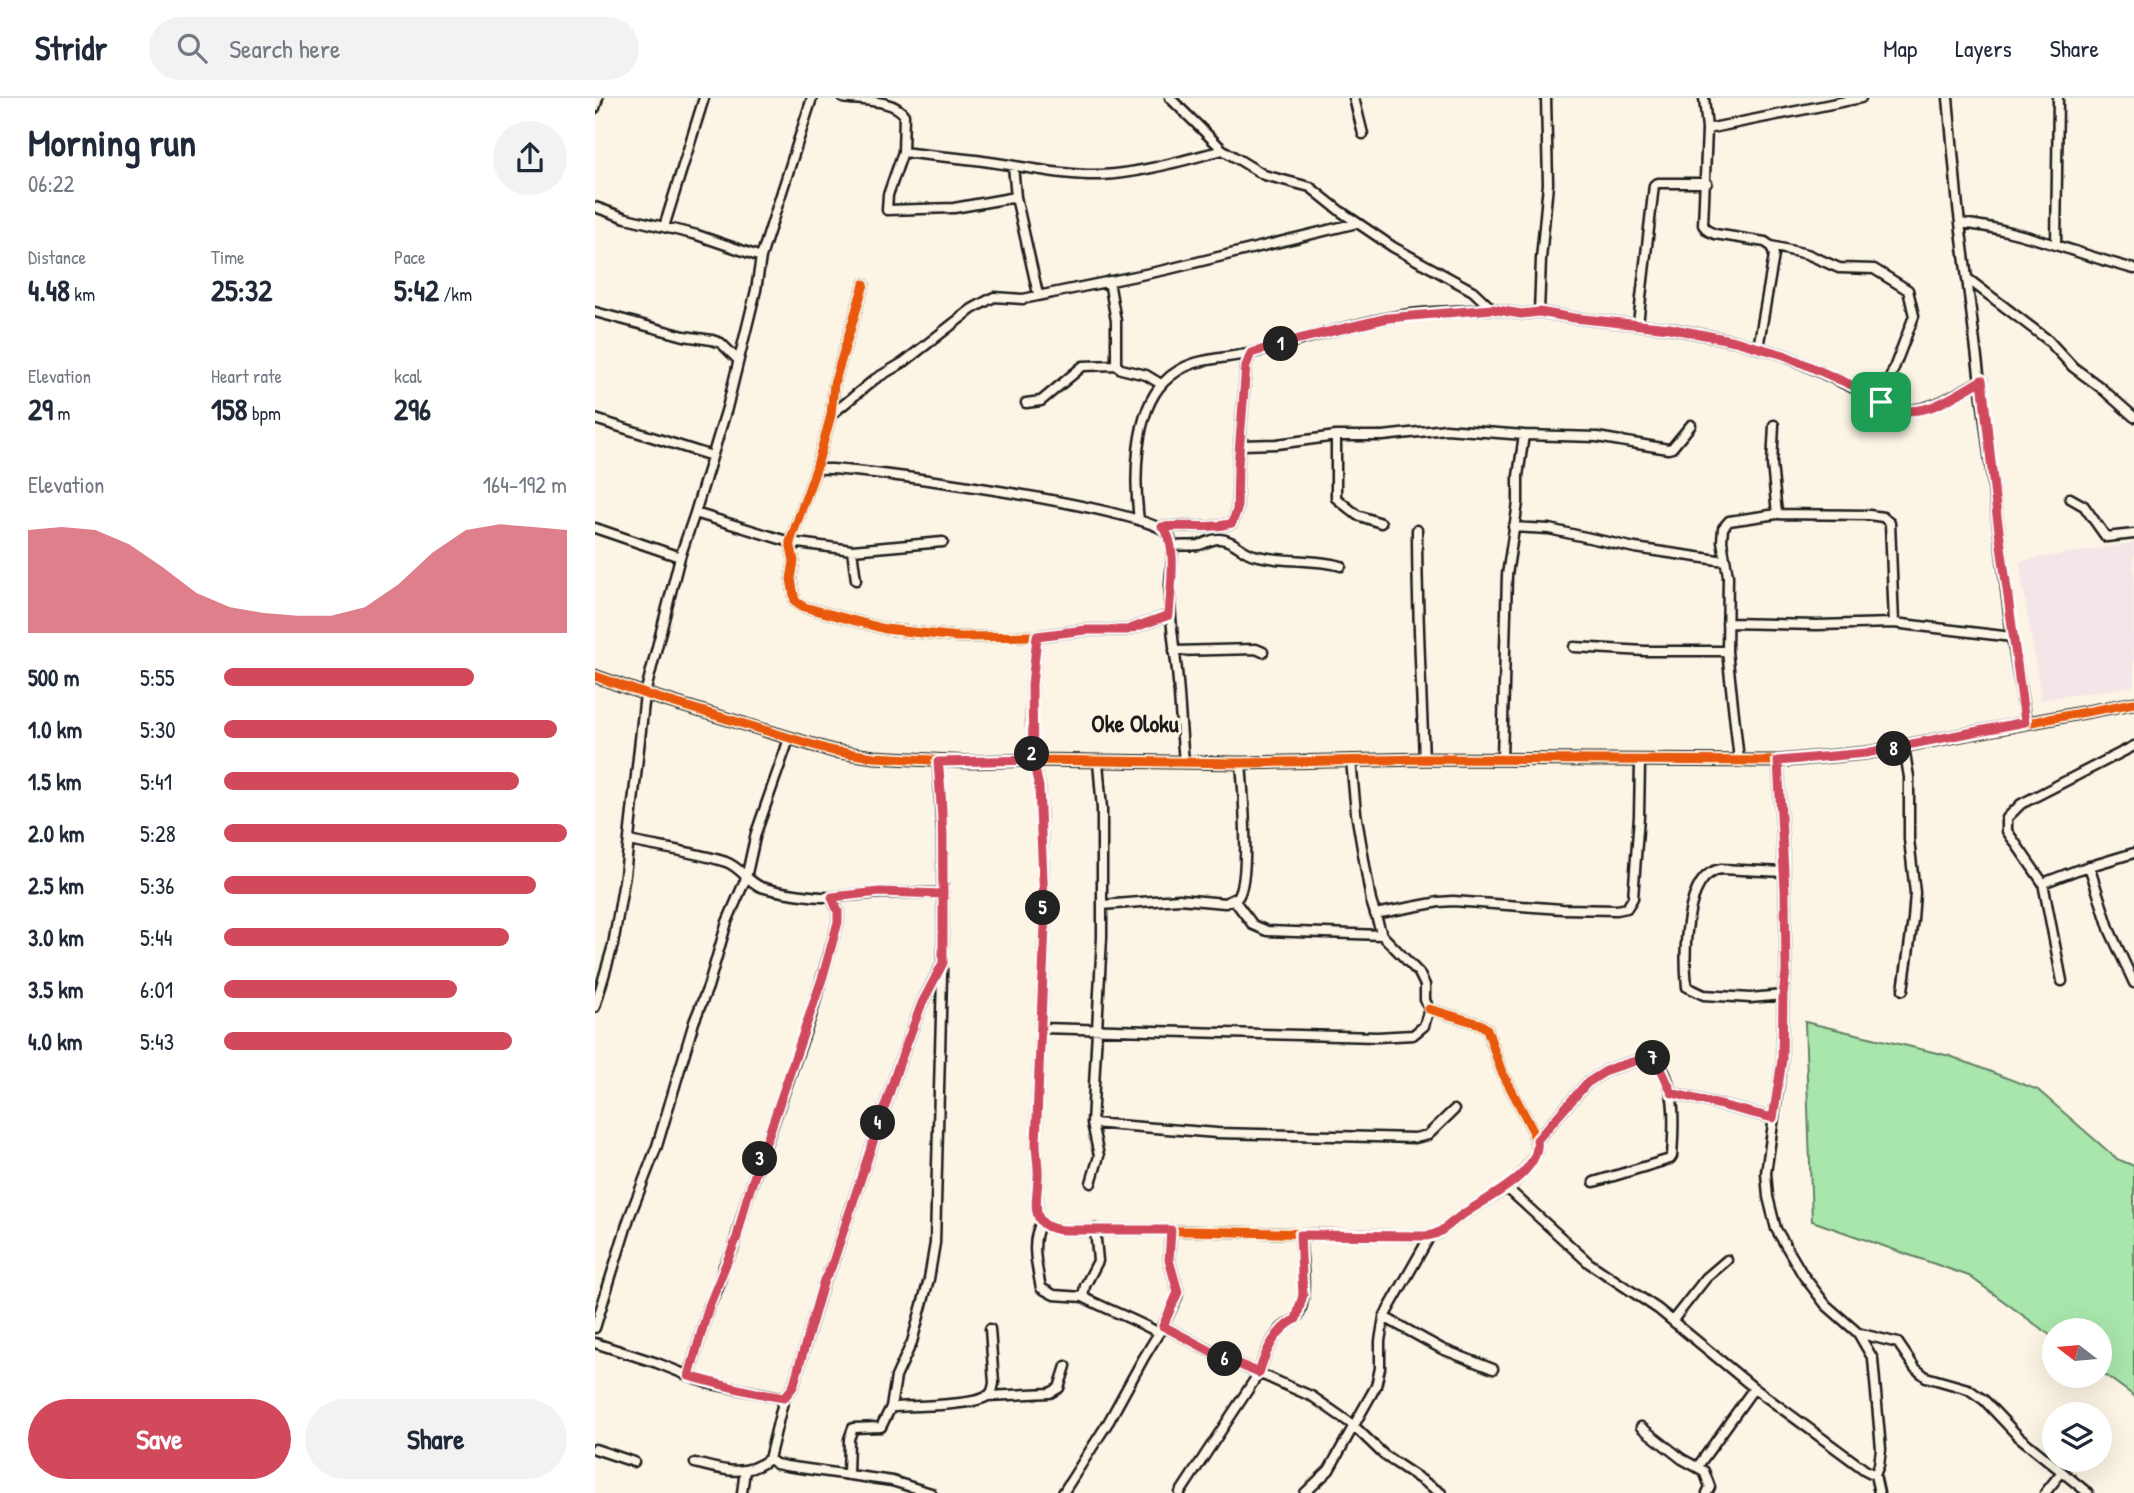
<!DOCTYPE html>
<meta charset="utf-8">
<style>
:root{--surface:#fff;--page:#f2f2f3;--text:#1f2937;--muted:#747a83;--line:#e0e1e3;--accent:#d1495b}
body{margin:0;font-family:"Patrick Hand",sans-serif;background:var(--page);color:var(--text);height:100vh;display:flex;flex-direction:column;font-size:26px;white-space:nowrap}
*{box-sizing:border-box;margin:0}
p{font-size:23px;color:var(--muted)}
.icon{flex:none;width:38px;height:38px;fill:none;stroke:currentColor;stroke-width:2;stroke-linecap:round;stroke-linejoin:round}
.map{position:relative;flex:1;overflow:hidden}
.details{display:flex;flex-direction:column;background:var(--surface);width:595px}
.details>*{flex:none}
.needle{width:46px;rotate:286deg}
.buttons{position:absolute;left:1447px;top:1220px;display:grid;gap:14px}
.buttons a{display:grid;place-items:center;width:70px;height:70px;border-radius:50%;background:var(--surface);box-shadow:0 7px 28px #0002;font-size:35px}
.pin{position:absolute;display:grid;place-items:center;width:60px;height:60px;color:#fff;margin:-30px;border-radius:14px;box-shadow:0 4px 10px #0006}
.km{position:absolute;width:35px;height:35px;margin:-18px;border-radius:50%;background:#222;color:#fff;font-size:19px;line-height:35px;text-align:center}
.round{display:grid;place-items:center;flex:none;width:74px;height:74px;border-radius:37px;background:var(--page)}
.summary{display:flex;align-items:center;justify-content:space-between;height:119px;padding:0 28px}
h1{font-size:38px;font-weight:700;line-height:52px}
.stats{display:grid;grid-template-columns:repeat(3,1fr);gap:10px;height:119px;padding:7px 28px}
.stats div{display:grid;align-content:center}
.stats b{font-size:30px;font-weight:700}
.stats small{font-size:19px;font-weight:400}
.stats p{font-size:19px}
.chart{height:196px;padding:14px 28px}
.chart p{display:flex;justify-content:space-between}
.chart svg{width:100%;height:126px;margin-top:7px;fill:var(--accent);opacity:.7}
.action{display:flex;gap:14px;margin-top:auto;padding:14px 28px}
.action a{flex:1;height:80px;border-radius:42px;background:var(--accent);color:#fff;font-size:28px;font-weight:700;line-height:80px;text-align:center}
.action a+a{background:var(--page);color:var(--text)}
ul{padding:0 28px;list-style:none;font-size:23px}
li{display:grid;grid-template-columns:112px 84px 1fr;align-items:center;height:52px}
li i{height:18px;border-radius:9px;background:var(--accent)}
header{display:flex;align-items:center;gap:42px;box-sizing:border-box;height:98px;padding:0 35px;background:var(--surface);border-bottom:2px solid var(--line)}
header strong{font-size:33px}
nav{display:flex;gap:38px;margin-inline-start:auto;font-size:24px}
.search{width:490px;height:63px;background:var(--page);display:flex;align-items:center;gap:18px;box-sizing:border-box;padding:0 24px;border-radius:38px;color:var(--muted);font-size:26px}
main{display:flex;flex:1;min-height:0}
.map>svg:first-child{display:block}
</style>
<header>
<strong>Stridr</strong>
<div class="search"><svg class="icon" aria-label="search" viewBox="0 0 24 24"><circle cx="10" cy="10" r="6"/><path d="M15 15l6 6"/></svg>Search here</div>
<nav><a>Map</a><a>Layers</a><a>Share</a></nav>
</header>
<main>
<section class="details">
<div class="summary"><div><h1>Morning run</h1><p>06:22</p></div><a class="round"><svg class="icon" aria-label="share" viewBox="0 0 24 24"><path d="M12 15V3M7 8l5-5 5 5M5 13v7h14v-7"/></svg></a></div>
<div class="stats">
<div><p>Distance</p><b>4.48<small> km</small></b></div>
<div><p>Time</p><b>25:32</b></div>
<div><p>Pace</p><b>5:42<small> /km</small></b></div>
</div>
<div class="stats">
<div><p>Elevation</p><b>29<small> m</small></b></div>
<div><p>Heart rate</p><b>158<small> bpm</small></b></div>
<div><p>kcal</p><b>296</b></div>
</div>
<div class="chart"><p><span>Elevation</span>164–192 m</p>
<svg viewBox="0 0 160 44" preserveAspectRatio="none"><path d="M0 44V8L10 7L20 8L30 13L40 21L50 30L60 35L70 37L80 38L90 38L100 35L110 27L120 16L130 8L140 6L150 7L160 8V44z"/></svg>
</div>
<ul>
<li><b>500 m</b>5:55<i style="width:73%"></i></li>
<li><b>1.0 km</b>5:30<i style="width:97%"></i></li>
<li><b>1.5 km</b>5:41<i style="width:86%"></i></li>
<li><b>2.0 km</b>5:28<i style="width:100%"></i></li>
<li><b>2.5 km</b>5:36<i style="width:91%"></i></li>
<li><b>3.0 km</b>5:44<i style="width:83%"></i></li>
<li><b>3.5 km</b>6:01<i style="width:68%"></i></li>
<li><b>4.0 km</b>5:43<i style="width:84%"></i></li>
</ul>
<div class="action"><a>Save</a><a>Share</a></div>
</section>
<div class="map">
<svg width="1539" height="1395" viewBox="0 0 1539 1395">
<rect width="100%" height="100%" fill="#fcf5e5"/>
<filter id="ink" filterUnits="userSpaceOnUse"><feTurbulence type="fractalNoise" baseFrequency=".0143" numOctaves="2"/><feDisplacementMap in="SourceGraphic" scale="14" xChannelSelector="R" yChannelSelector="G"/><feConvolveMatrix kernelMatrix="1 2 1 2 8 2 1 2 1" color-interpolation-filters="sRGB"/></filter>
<g filter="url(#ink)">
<path fill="#f4e6e8" d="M1539 445V588L1446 602 1424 463Z"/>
<path fill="#a8e6ac" stroke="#628164" stroke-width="2" d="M1210 924 1355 958 1443 992 1522 1061 1539 1068V1298L1505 1273V1232H1460L1459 1240 1374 1178 1217 1123Z"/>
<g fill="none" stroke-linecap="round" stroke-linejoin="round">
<g stroke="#1c1c1c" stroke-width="13">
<path id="minor" d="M248 0C265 3 299 1 309 17L308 54 293 97 292 112 359 110 421 99
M575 0 628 52 669 77 715 89 745 113 798 149 878 193 897 211 926 216 944 214 979 220 1074 230 1140 243 1189 257 1306 312C1336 314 1361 296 1387 282
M759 0 768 36
M1109 0 1112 31 1266 0
M1353 0 1363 109 1417 539 1431 624
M0 10 3 0
M1112 31 1108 127 1113 133 1120 136 1170 144 1176 148 1179 157 1163 250
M308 54C335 58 362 59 388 63 427 68 467 78 506 77 547 75 589 62 628 52
M418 68 421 99 443 196
M0 109 31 120 102 137 166 159
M1365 125C1426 131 1481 156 1539 171
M69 129 109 0
M1461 147 1463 0
M1176 148 1212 156 1244 170 1279 171 1313 192 1319 218 1286 304
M1373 181 1453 242 1478 269 1505 289 1539 319
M514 183 521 223V267L526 271 551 277 566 286
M269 186 239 286 236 317 221 371 195 444 199 463 196 481 200 503 209 509 290 531 363 539 442 538 437 587 436 623 438 662 445 689 450 827 441 1045C441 1057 444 1068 443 1080 443 1105 433 1129 468 1132H544L822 1138H835L844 1135 867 1117 912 1090 919 1085 942 1054 938 1033 906 972 892 931 885 926 834 911
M0 214 89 238 117 242 126 245 143 262
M944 214 946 161 953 86 951 0
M1043 226 1059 87 1063 85H1112
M431 305 446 303 488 268 521 267
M236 317 280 281 309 264 377 211 399 199 428 201 570 172 762 125
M0 321 117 358
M1179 327 1177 366 1182 416
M741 338V400L762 417 786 425
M646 347 682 346 741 338H788L851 331 929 337 1002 339 1073 351 1077 350 1096 327
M221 371C260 368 561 412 573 436 581 450 575 473 575 489 574 518 579 545 582 573 585 603 586 633 589 663
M1475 400 1489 408 1511 439 1539 436
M100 415 195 444 257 452 348 444
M544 422C539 383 539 314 569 284 594 258 625 262 657 255 702 244 746 229 791 220 826 213 862 213 897 211
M567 429C590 426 614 432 637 425L642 412 643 367 651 268 656 255
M918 429 954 431 1040 450 1130 463
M0 430 85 459
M822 432C822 508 826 585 829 661
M577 448C586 447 596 448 604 447 612 445 617 440 625 441 639 442 647 454 659 457 688 465 718 460 746 468
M257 452 261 482
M1132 525 1222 527 1299 525 1417 539
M442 538 490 532H532L574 517
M979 549 1050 553H1132
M579 553 661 551 668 554
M907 661 912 477 923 405V378L929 337
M1144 662 1132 553 1133 478 1127 443 1128 430 1134 423 1182 416 1274 417 1288 419 1295 425 1299 525
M1183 663 1190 792 1191 874 1188 897 1187 963 1171 1075 1173 1099 1181 1131 1208 1177 1231 1207 1263 1235 1278 1261 1286 1351 1284 1367 1280 1377 1284 1395
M34 743C66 750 100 754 131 764 145 769 152 783 166 789 182 794 221 800 237 799L243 814V824L216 918 152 1100 138 1151 129 1168 123 1190 114 1208 94 1278
M1494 768 1515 833 1539 885
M1448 785 1482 772 1539 755
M237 799 285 795H348
M639 802 658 827 672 833 787 837
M507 807 584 801 630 805 643 799C656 780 648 691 646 665
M780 816 844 804 858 803 967 811 1022 812 1032 810 1038 800 1044 718 1045 664
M1467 883 1448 785 1412 733V720L1426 706 1539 648
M1308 892 1318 821 1320 795 1314 741V679L1309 649
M1188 897 1155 900 1109 897 1092 889C1089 859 1088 776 1126 771L1189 774
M0 909 18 847 30 777 50 596 85 459 100 415 132 310 161 192 166 159 217 0
M446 930 782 939 818 937 829 928 834 911 830 902V887L824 875 787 837 776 803 761 715 756 662
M1077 995 1178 1020
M497 1025 622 1035 820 1040 833 1037 859 1012
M942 1042 992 985 1014 971 1057 958C1083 981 1079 1027 1077 1058L1075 1061 999 1084
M496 1085 504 1058 497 1025 507 839V711L503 664
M912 1090 994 1165 1063 1211 1159 1290 1270 1372 1280 1377
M446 1125C435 1144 442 1169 446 1190L459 1197 488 1199
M500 1131 503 1163 490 1188 488 1199C513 1212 539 1221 564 1235
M789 1219 847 1251 898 1271
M1078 1222 1111 1180 1132 1162
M568 1228 627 1259 718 1299 758 1327 789 1357 846 1395
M0 1230 34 1120 62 1048 99 924 113 889 132 824 151 780 161 735 194 641
M1263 1235 1303 1245 1320 1270 1331 1279 1373 1291 1389 1302 1423 1338 1493 1395
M0 1245 62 1265 112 1285 189 1300 198 1289 229 1183 236 1170 303 969 327 905 346 868
M392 1298 455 1295 464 1290 471 1268
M296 1309C317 1308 374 1308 391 1299 397 1296 398 1291 399 1285L395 1231
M1046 1329 1087 1361 1109 1373 1115 1389 1112 1395
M0 1351 39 1364
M174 1361 189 1300
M100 1365C128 1372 149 1380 174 1361L181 1366 191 1368 297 1383 336 1395
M1103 1368 1159 1290
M253 1377 254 1341 258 1330 286 1329 296 1309 301 1279 317 1244 334 1181 340 1145 348 840 347 736 343 664
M147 1395 150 1372
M468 1395 514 1323 548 1261 568 1228 582 1199 583 1194 574 1162 576 1132
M585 1395 664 1275C668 1260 676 1243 686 1231 691 1225 699 1224 703 1218 714 1198 706 1159 705 1137
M710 1395 734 1372 781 1288 785 1270V1243L789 1219 835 1138
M1450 1395 1466 1375"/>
</g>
<g stroke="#1c1c1c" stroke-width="15">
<path id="tertiary" d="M0 578 50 596 238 653 279 659 375 664 438 662 646 665 829 661 1183 663 1271 655 1539 605"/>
</g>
<use href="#minor" stroke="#fcf5e5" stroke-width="8"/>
<use href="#tertiary" stroke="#fcf5e5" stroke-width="10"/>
<g stroke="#fcf5e5" stroke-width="13">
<path id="cycleway" d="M269 186 239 286 236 317 221 371 195 444 199 463 196 481 200 503 209 509 290 531 363 539 442 538 437 587 436 623 438 662 445 689 450 827 441 1045C441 1057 444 1068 443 1080 443 1105 433 1129 468 1132H544L822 1138H835L844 1135 867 1117 912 1090 919 1085 942 1054 938 1033 906 972 892 931 885 926 834 911
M0 578 50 596 238 653 279 659 375 664 438 662 646 665 829 661 1183 663 1271 655 1539 605"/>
</g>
<use href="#cycleway" stroke="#e8590c" stroke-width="9"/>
</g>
</g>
<g fill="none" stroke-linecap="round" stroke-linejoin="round" filter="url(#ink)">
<g stroke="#fff" stroke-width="14">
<path id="route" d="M1286 304 1261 289 1189 257 1140 243 1074 230 979 220 944 214 926 216 897 211 793 220 704 241 656 255 651 268 643 367 642 412 637 425C614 432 590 426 567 429 584 444 575 494 574 517L532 532H490L442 538 437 587 438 662 343 664C349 707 347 752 348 796L285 794 237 799 243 814V824L228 878 152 1100 142 1139 114 1208 94 1278C126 1287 156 1295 189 1300L198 1289 229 1182 236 1170 303 969 327 905 348 865V736L343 664 438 662 444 689 450 827 441 1045C441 1057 444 1068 443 1080 442 1105 433 1129 468 1132H576L574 1162 583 1194 568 1228 627 1259 664 1275C670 1254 681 1231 701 1221L708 1197 705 1137 829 1138C846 1138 854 1125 867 1117 889 1101 947 1076 942 1042L992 985 1014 971 1057 958 1063 964 1077 995 1178 1020 1187 962 1188 897 1191 874 1190 792 1183 663 1271 655 1430 624 1402 418 1387 282C1364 295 1335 317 1307 312 1300 310 1293 306 1286 304"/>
</g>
<use href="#route" stroke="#d1495b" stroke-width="9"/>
</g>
<g text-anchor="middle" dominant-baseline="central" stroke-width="6" stroke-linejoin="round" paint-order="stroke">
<g font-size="24" font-weight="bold" fill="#1c1c1c" stroke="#fcf5e5">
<text x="540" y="625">Oke Oloku</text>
</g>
</g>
</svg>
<div class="buttons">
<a><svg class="needle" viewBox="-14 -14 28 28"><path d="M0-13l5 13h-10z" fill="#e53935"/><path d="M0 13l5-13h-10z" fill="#747a83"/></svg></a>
<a><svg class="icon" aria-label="layers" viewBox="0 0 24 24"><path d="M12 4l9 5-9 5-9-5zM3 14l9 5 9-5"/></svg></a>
</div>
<div class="pin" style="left:1286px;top:304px;background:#1e9e55"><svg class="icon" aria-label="arrive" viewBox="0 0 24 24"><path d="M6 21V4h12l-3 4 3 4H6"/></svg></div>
<b class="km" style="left:686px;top:246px">1</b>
<b class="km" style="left:437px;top:656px">2</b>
<b class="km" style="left:165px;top:1061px">3</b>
<b class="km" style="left:283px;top:1025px">4</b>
<b class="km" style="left:448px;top:810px">5</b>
<b class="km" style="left:630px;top:1261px">6</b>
<b class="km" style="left:1058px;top:960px">7</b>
<b class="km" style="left:1299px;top:651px">8</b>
</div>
</main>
